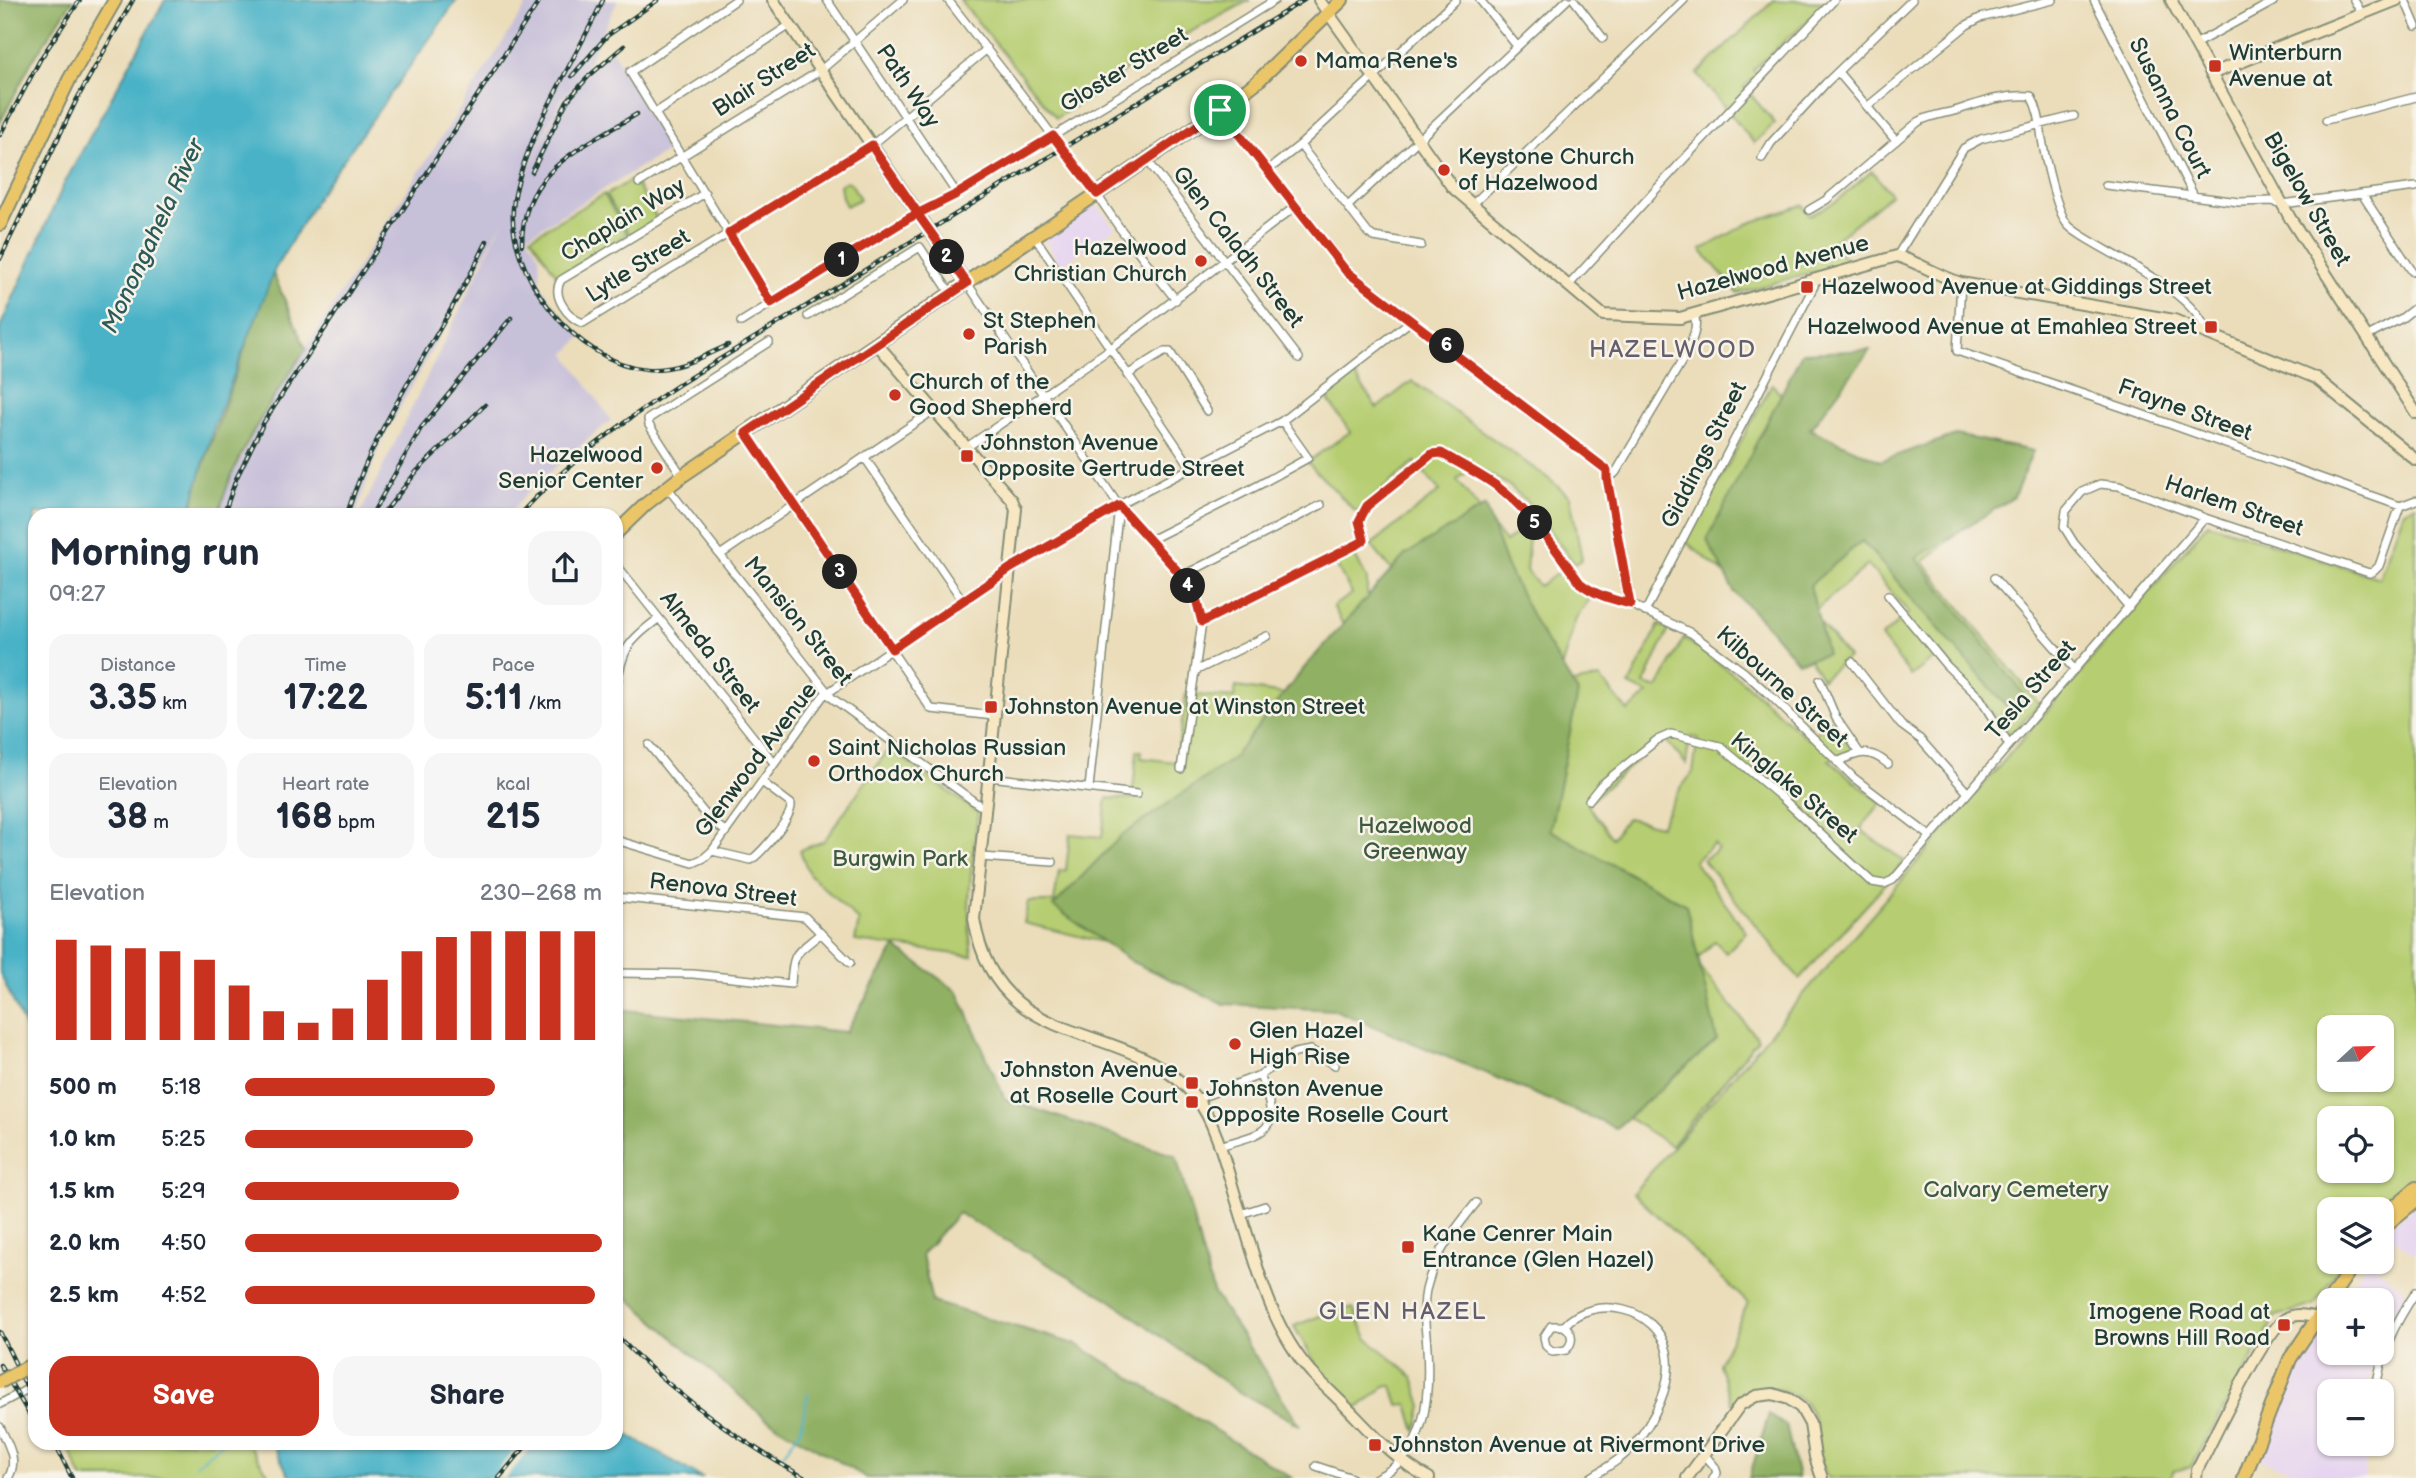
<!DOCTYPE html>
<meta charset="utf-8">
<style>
:root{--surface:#fff;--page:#f6f6f7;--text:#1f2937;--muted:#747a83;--accent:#c8321e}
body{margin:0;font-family:"Balsamiq Sans",sans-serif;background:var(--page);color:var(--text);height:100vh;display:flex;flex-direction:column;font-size:26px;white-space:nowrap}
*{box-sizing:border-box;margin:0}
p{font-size:23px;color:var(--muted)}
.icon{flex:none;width:38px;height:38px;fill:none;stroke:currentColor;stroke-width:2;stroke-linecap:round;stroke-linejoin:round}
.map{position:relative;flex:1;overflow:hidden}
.panel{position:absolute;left:28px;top:508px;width:595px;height:942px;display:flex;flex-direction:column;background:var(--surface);border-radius:21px;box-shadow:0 2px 5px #0004}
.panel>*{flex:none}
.needle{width:46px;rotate:68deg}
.tools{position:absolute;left:2317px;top:1015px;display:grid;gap:14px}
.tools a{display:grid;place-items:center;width:77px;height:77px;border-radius:14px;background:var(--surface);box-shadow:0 2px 5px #0004;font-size:35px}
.pin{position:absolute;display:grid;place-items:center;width:60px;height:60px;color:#fff;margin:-30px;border:4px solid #fff;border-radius:50%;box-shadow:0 2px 7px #0007}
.km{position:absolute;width:35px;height:35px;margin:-18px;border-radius:50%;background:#222;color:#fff;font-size:19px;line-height:35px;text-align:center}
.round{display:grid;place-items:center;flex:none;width:74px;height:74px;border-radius:21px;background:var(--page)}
.overview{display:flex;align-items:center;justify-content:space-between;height:119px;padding:0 21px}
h1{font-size:38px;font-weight:700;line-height:52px}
.figures{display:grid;grid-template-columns:repeat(3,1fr);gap:10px;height:119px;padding:7px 21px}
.figures div{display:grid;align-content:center;border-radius:18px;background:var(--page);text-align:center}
.figures b{font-size:35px;font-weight:700}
.figures small{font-size:19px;font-weight:400}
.figures p{font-size:19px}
.chart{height:196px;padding:14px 21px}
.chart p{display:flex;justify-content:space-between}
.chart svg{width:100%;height:126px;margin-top:7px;stroke:var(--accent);stroke-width:6}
.action{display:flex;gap:14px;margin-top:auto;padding:14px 21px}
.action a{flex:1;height:80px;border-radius:21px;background:var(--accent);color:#fff;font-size:28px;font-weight:700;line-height:80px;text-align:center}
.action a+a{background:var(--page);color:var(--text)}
ul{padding:0 21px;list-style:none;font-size:23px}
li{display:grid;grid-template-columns:112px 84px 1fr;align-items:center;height:52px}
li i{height:18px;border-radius:9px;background:var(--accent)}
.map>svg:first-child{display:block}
</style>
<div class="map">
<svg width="2416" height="1478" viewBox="0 0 2416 1478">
<rect width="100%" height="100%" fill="#f7f3e8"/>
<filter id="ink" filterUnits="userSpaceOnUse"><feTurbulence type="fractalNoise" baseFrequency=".0143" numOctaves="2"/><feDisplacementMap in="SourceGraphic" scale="14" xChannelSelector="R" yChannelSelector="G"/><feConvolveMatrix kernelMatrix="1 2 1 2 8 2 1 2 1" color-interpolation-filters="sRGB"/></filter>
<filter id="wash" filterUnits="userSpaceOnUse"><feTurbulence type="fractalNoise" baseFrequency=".00686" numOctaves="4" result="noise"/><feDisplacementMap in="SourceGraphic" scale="28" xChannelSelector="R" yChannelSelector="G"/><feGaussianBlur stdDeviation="1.57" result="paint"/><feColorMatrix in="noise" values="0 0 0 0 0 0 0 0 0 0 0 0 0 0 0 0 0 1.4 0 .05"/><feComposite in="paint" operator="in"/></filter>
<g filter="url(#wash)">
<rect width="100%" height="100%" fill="#ebddba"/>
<path fill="#e5d3f1" d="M1096 204 1115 228 1062 265 1059 264 1044 238Z
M2416 1204V1255L2384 1231Z
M2368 1262 2408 1292 2382 1335V1300H2340Z
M2329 1315V1353H2373L2369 1391H2329V1444H2366L2365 1478H2317L2260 1460 2297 1360Z"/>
<path fill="#c7c0d9" d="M530 0H618L580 79 560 101 512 203 561 103 587 72 612 50 670 149 527 236 539 255 541 285 559 313 583 335 566 354 611 420 533 486 509 514H360L504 219 380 444 356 514H219L224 492 266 409Z"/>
<path fill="#b6cd71" stroke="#6a8552" stroke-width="2" fill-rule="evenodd" d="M960 0H1250L1136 61 1105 88 1056 118Z
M1774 0 1828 2 1753 70 1757 75 1744 87 1775 123 1754 143 1697 74Z
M1872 171 1891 194 1833 242 1848 262 1738 293 1701 250 1747 224 1802 205 1810 215 1837 201Z
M633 179 658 220 630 235 606 195Z
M846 181 851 183 860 199 846 206 842 198 840 185Z
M604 194 627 234 558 277 531 237Z
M1355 376 1377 408 1412 381 1549 479 1570 497 1582 559 1575 564 1525 500 1507 484 1474 467 1457 480 1505 542 1530 524 1526 570 1539 586 1565 568 1589 600 1576 618 1556 686 1600 678 1628 711 1648 694 1629 685 1659 625 1669 629 1644 684 1658 688 1684 638 1739 678 1808 739 1831 719 1854 750 1829 760 1881 803 1860 829 1904 861 1877 894 1799 979 1703 860 1718 849 1714 844 1694 861 1746 932 1726 953 1715 941 1695 961 1758 1039 1671 1146 1509 1040 1024 923 1028 902H1054L1059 871 1066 870 1070 834 1102 837 1107 798 1132 799 1137 751H1142L1141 758 1176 762 1186 694 1234 698 1236 687 1312 698 1362 660 1333 606 1352 594 1335 563 1353 552 1367 579V593L1388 637 1424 610 1371 545 1440 491 1415 462 1356 512 1307 462 1350 432 1327 398ZM1690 737 1698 738 1693 772 1680 789 1660 826 1627 818 1612 838 1587 804 1652 747 1665 739 1686 764Z
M1772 384 1903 535 1992 504 1923 562 2039 704 2011 735 1941 653 1911 676 1881 637 1909 613 1868 565 1812 613 1848 657 1822 679 1791 628 1686 542Z
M2416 505V1181L2402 1187 2380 1209H2329V1262H2343L2314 1305 2276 1316 2191 1467 2173 1471 2171 1478H1827C1825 1471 1821 1464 1819 1457 1817 1445 1819 1432 1814 1419 1807 1396 1779 1384 1756 1391 1747 1393 1740 1399 1732 1404L1719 1364 1748 1303 1633 1193 2208 523 2379 578 2404 511ZM2329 1027H2382V1080H2329ZM2329 1118H2382V1171H2329Z
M889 748 978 813C972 864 965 905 972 956L855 941 859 921 809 874 800 850 824 841Z
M1353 1308 1367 1338 1413 1377 1422 1406 1416 1432 1408 1404 1398 1405 1392 1386H1385L1357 1409 1324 1378 1294 1326 1338 1309Z
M66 1442H247L271 1478H82Z"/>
<path fill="#90b063" stroke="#58764c" stroke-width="2" d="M0 0H73L31 63 0 123Z
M272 271 306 349C273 398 232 457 219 514H192L197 483Z
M1870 350 1810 429 1880 461 1956 435 2033 451 2014 497 1916 558 2023 693 2010 710 1862 541 1810 585 1827 654 1798 662 1770 629 1734 592 1707 540 1802 353Z
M1485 506 1506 565 1538 628 1578 693 1550 830 1686 905 1717 1040 1616 1128 1335 1010 1224 1004 1132 962 1053 906 1120 837 1232 759 1305 667 1405 555Z
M895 947 958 992 1005 1099 1176 1156 1213 1292 1300 1425 1234 1389 1109 1299 958 1213 922 1254 932 1302 1078 1345 1292 1478H867L766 1419 616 1287V1009L846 1032Z
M1769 1414 1786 1425 1798 1478H1749Z"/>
<path fill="#49b2c7" stroke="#34787e" stroke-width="2" d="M165 0H457L320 193 275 269 214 426 189 514H35V1049L0 973V327L64 184Z
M616 1428 702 1478H290L272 1442H616Z"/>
<path fill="#ebddba" d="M521 1442H535L506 1478H492Z"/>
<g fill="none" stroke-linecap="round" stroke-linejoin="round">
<path stroke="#49b2c7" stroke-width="2" d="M781 1457 800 1431 808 1394
M195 1465 224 1442"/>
</g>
</g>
<g filter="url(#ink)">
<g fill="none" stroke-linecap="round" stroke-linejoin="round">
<g stroke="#858d77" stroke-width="10">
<path id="street" d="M736 0 630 72 771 303
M827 0 957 194
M948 0 1019 91 1093 189 1119 227 1176 300
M1480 0 1517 46
M1574 0 1603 38
M2094 0 2194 196
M2354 0 2362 14
M2405 0 2416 26
M2195 44 2273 2
M1838 72 1896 141
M1868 106 1967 25 1980 18 2053 0
M1220 110 1346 270 1607 470V478L1630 604
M655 113 790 25
M2326 120 2416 97
M1300 145 1368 233 1374 237 1421 245
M1762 158 1771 143 1826 83 1912 0
M1147 160 1299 358
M1268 170 1300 145 1456 0
M639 183 821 70 903 0
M2106 185 2239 202 2272 201 2282 204 2416 187
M705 193 561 280C551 296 568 318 583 323L872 145 987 49
M2362 194 2412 271
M1473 204 1684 0
M1348 206 1567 0
M1809 210 1826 200 1918 122C1932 114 1946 114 1961 109 1985 101 2006 94 2031 96 2039 110 2040 124 2042 139 2045 158 2056 209 2067 224 2072 230 2078 233 2084 237 2119 259 2196 294 2207 333
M1034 236 1191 467
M1897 256 1964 148 1981 139 2074 116
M967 283 1119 506 1182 576 1196 599 1202 622 1181 769
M1961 283 1957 351 2130 410 2400 506
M1568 286 1683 160 1834 0
M808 316 920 247 951 294
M741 322 909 218 957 194 1138 85 1275 0
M2366 337 2402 318 2416 307
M1127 375 1164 352H1170L1207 411
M745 433 931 709 994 716
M967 447 1110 349 1296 206
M865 458 963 601
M1607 470 1614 474 1616 472 1685 356C1691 343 1699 328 1694 314
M682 476 649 425 648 419 769 342
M667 487 832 698 979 805 986 806
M1150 540 1259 485 1308 458 1282 421
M720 555 934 410
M616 564 774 763
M1182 576 1321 505
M1994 578 2074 669
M1888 595 1946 665 1980 698 2009 745
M2129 607 2074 543 2064 527 2066 511 2082 492 2100 484 2119 486 2205 518 2369 573 2373 572 2379 566 2400 506 2416 500
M1645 612 1814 286 1815 279
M1202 622 1360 543 1364 540 1358 521 1367 506 1432 454 1441 453C1460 464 1480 474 1498 487 1532 513 1555 549 1580 583L1597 595 1630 604 1691 633 1744 672 1772 697 1854 778 1930 836
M1852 662 1901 725 1920 739 1967 792
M1195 671 1267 636
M1820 680 1836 718 1859 752
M616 688C623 647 627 643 659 618
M649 745 709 819 725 831
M1837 762C1859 752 1869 748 1888 764
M990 777 1137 794
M1089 788 1119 506
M1589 800 1601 785 1657 740 1671 734 1720 746 1781 797 1872 882 1884 884 1893 880 2205 518
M616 840 693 863 704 858 712 851 823 696 1011 568 1125 502 1282 421 1412 320
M712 851 751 860C762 852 793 817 791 804L762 782
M981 857 1053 862
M616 897 805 917 850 963
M616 973 693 974 791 984C793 949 796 955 821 933
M1197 1099 1260 1075 1295 1053 1311 1050 1335 1065
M1219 1146C1272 1131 1281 1131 1260 1075
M1241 1214 1265 1206
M1564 1326C1573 1332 1574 1342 1566 1350L1553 1352 1546 1346 1544 1337 1551 1326H1564C1593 1293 1658 1307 1667 1352 1674 1384 1653 1422 1633 1446 1622 1459 1604 1469 1590 1478
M2376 1391C2380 1353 2395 1323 2416 1292
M0 1404 35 1385
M0 1427C8 1444 19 1461 8 1478
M1704 1454 1715 1467 1717 1473 1713 1478
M1316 1466 1352 1478
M1376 1478C1427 1455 1430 1397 1427 1348 1426 1329 1422 1309 1426 1290 1434 1255 1454 1230 1476 1203"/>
</g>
<g stroke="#858d77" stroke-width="14">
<path id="secondary" d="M773 0 915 209
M1319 0 1452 187 1603 315 1680 318 1897 256C1920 263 1938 276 1961 283L2174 320 2316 378 2416 460
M2171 0 2290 218 2416 413
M2211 74 2397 0
M933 236 967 283
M877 344 1012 500 1016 509 974 919C997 1059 1129 1014 1197 1099 1218 1126 1228 1175 1239 1208 1257 1265 1270 1326 1311 1372 1325 1387 1341 1401 1356 1417 1377 1439 1401 1464 1429 1478
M1687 1478 1740 1405 1756 1396 1773 1394 1789 1399 1801 1408 1810 1424 1815 1457 1822 1478
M2196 1478 2197 1470C2213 1440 2262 1334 2285 1319 2295 1313 2306 1315 2317 1318"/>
</g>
<g stroke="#858d77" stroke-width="16">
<path id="primary" d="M0 224 69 80 115 0
M616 533 646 504 682 476 1220 110 1258 81 1342 0
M2382 1217 2416 1188
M2382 1228 2416 1200
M2244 1478 2290 1359 2355 1262"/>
</g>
<use href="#street" stroke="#fff" stroke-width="7"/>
<use href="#secondary" stroke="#f7e8c3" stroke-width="10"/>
<use href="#primary" stroke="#ebc669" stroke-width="12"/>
<g stroke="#1f3d34" stroke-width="4.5">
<path id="rail" d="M603 0C575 60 525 136 514 200 502 270 577 364 647 369 677 371 702 357 728 345
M572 76 607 36 658 0
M0 135 41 58 80 0
M532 172 567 101 589 76 624 46
M522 245C521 170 582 148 637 114
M0 259 77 99 133 0
M224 514 236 479 264 422 540 0
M347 514C377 416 444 334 487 241
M372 514 421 428 511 318
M383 514 417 471 485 405
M520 514C568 462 623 422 681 383L1304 0
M0 1332 35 1404
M616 1335C672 1392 736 1439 805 1478
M0 1365 35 1424
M54 1442 72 1478
M499 1478 529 1442"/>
</g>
<use href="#rail" stroke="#f7f3e8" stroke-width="2" stroke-dasharray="5" stroke-linecap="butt"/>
<g stroke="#858d77" stroke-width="14" stroke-linecap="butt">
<path id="secondary-bridge" d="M915 209 933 236"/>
</g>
<g stroke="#858d77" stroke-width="16" stroke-linecap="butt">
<path id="primary-bridge" d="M0 1382 35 1363"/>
</g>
<use href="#secondary-bridge" stroke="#f7e8c3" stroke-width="10"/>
<use href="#primary-bridge" stroke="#ebc669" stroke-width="12"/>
</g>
</g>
<g fill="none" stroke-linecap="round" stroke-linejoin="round" filter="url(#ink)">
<g stroke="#fff" stroke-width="14">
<path id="route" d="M1220 110 1097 194 1053 136 957 194 909 218 771 303 729 233 872 145 875 151 915 209 919 216 967 283 746 433 892 649 1011 568 1119 506 1182 576 1196 599 1202 622 1360 543 1364 540 1359 521 1367 506 1432 454 1441 453C1460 464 1480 474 1498 487 1532 513 1555 549 1580 583 1595 595 1611 599 1630 604L1607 478V470L1346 271 1220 110"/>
</g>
<use href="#route" stroke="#c8321e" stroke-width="9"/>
</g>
<g fill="#c8321e" stroke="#f7f3e8" stroke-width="2.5">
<circle cx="1301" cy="61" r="7"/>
<rect x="2208" y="59" width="14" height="14" rx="3.5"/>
<circle cx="1444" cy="170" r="7"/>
<circle cx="1201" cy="261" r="7"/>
<rect x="1800" y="280" width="14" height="14" rx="3.5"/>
<rect x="2204" y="320" width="14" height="14" rx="3.5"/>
<circle cx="969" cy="334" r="7"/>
<circle cx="895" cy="395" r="7"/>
<rect x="960" y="449" width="14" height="14" rx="3.5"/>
<circle cx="657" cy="468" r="7"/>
<rect x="984" y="700" width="14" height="14" rx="3.5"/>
<circle cx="814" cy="761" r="7"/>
<circle cx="1235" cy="1044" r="7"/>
<rect x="1185" y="1076" width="14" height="14" rx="3.5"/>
<rect x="1185" y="1095" width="14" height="14" rx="3.5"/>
<rect x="1401" y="1240" width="14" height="14" rx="3.5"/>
<rect x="2277" y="1318" width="14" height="14" rx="3.5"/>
<rect x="1368" y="1438" width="14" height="14" rx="3.5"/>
</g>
<g text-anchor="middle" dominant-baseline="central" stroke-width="5" stroke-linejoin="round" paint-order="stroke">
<g font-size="23" fill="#1f3d34" stroke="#f7f3e8" text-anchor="start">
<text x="2229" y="53">Winterburn<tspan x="2229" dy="26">Avenue at</tspan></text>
<text x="1315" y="61">Mama Rene's</text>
<text x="1458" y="157">Keystone Church<tspan x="1458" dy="26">of Hazelwood</tspan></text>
<text x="1187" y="248" text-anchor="end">Hazelwood<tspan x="1187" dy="26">Christian Church</tspan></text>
<text x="1821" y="287">Hazelwood Avenue at Giddings Street</text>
<text x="983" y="321">St Stephen<tspan x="983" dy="26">Parish</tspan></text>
<text x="2197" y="327" text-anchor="end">Hazelwood Avenue at Emahlea Street</text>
<text x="909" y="382">Church of the<tspan x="909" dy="26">Good Shepherd</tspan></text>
<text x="981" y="443">Johnston Avenue<tspan x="981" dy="26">Opposite Gertrude Street</tspan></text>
<text x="643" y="455" text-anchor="end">Hazelwood<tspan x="643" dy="26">Senior Center</tspan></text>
<text x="1005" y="707">Johnston Avenue at Winston Street</text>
<text x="828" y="748">Saint Nicholas Russian<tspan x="828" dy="26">Orthodox Church</tspan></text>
<text x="1249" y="1031">Glen Hazel<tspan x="1249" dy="26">High Rise</tspan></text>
<text x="1178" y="1070" text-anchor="end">Johnston Avenue<tspan x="1178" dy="26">at Roselle Court</tspan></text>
<text x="1206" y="1089">Johnston Avenue<tspan x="1206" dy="26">Opposite Roselle Court</tspan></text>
<text x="1422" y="1234">Kane Cenrer Main<tspan x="1422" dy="26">Entrance (Glen Hazel)</tspan></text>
<text x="2270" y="1312" text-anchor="end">Imogene Road at<tspan x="2270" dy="26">Browns Hill Road</tspan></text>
<text x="1389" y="1445">Johnston Avenue at Rivermont Drive</text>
</g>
<g font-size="23" fill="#1f3d34" stroke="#f7f3e8">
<text transform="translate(1124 70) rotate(-31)">Gloster Street</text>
<text transform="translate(764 80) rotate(-33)">Blair Street</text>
<text transform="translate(908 86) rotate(56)">Path Way</text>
<text transform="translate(2170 108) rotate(63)">Susanna Court</text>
<text transform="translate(2307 199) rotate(60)">Bigelow Street</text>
<text transform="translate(623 220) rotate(-31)">Chaplain Way</text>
<text transform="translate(1238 247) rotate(52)">Glen Caladh Street</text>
<text transform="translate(638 266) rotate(-32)">Lytle Street</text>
<text transform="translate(1773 268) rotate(-15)">Hazelwood Avenue</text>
<text transform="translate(2185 410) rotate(20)">Frayne Street</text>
<text transform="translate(1704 455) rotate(-63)">Giddings Street</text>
<text transform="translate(2234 506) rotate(19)">Harlem Street</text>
<text transform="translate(798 621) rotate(51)">Mansion Street</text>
<text transform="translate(710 652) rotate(52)">Almeda Street</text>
<text transform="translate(1782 687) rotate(42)">Kilbourne Street</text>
<text transform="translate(2031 690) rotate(-49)">Tesla Street</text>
<text transform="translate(756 760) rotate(-53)">Glenwood Avenue</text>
<text transform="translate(1794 788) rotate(40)">Kinglake Street</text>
<text transform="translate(723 890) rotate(7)">Renova Street</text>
</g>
<g font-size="23" fill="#3d5a40" stroke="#f7f3e8">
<text x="1415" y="826">Hazelwood<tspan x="1415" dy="26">Greenway</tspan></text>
<text x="900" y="859">Burgwin Park</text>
<text x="2016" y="1190">Calvary Cemetery</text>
</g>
<g font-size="24" font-style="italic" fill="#2a5a59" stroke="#f7f3e8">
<text transform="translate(153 236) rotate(-65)">Monongahela River</text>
</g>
<g font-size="24" letter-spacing="2" fill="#655f6b" stroke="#f7f3e8">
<text x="1673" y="349">HAZELWOOD</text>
<text x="1403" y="1311">GLEN HAZEL</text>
</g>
</g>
</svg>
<div class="tools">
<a><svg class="needle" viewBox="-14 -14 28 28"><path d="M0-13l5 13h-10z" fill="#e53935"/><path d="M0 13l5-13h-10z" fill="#747a83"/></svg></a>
<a><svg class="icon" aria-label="locate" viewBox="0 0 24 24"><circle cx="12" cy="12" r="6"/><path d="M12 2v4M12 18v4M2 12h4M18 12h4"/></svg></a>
<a><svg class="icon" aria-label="layers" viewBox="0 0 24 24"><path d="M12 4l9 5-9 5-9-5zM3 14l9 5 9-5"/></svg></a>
<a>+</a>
<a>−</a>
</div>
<div class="pin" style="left:1220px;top:110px;background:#1e9e55"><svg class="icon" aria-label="arrive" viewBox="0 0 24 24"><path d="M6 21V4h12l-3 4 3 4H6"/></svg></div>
<b class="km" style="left:842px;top:260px">1</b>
<b class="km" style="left:947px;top:257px">2</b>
<b class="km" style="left:840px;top:572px">3</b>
<b class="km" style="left:1188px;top:586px">4</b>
<b class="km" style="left:1535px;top:523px">5</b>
<b class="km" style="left:1447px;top:346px">6</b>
<section class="panel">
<div class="overview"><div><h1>Morning run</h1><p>09:27</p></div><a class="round"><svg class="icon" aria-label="share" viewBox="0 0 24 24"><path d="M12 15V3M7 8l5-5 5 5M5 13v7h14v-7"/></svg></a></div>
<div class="figures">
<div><p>Distance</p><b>3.35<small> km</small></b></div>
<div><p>Time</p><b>17:22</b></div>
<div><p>Pace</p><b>5:11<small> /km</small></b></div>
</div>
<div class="figures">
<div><p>Elevation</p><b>38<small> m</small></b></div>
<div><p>Heart rate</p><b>168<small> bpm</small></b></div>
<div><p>kcal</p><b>215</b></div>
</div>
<div class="chart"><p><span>Elevation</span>230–268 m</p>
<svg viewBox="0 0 160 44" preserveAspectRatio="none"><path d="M5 44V9M15 44V11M25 44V12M35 44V13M45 44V16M55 44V25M65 44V34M75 44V38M85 44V33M95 44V23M105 44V13M115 44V8M125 44V6M135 44V6M145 44V6M155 44V6"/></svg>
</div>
<ul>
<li><b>500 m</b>5:18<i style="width:70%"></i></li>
<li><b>1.0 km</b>5:25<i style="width:64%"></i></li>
<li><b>1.5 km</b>5:29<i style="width:60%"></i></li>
<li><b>2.0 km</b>4:50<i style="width:100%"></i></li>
<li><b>2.5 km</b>4:52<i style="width:98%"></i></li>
</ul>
<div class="action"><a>Save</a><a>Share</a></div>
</section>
</div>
